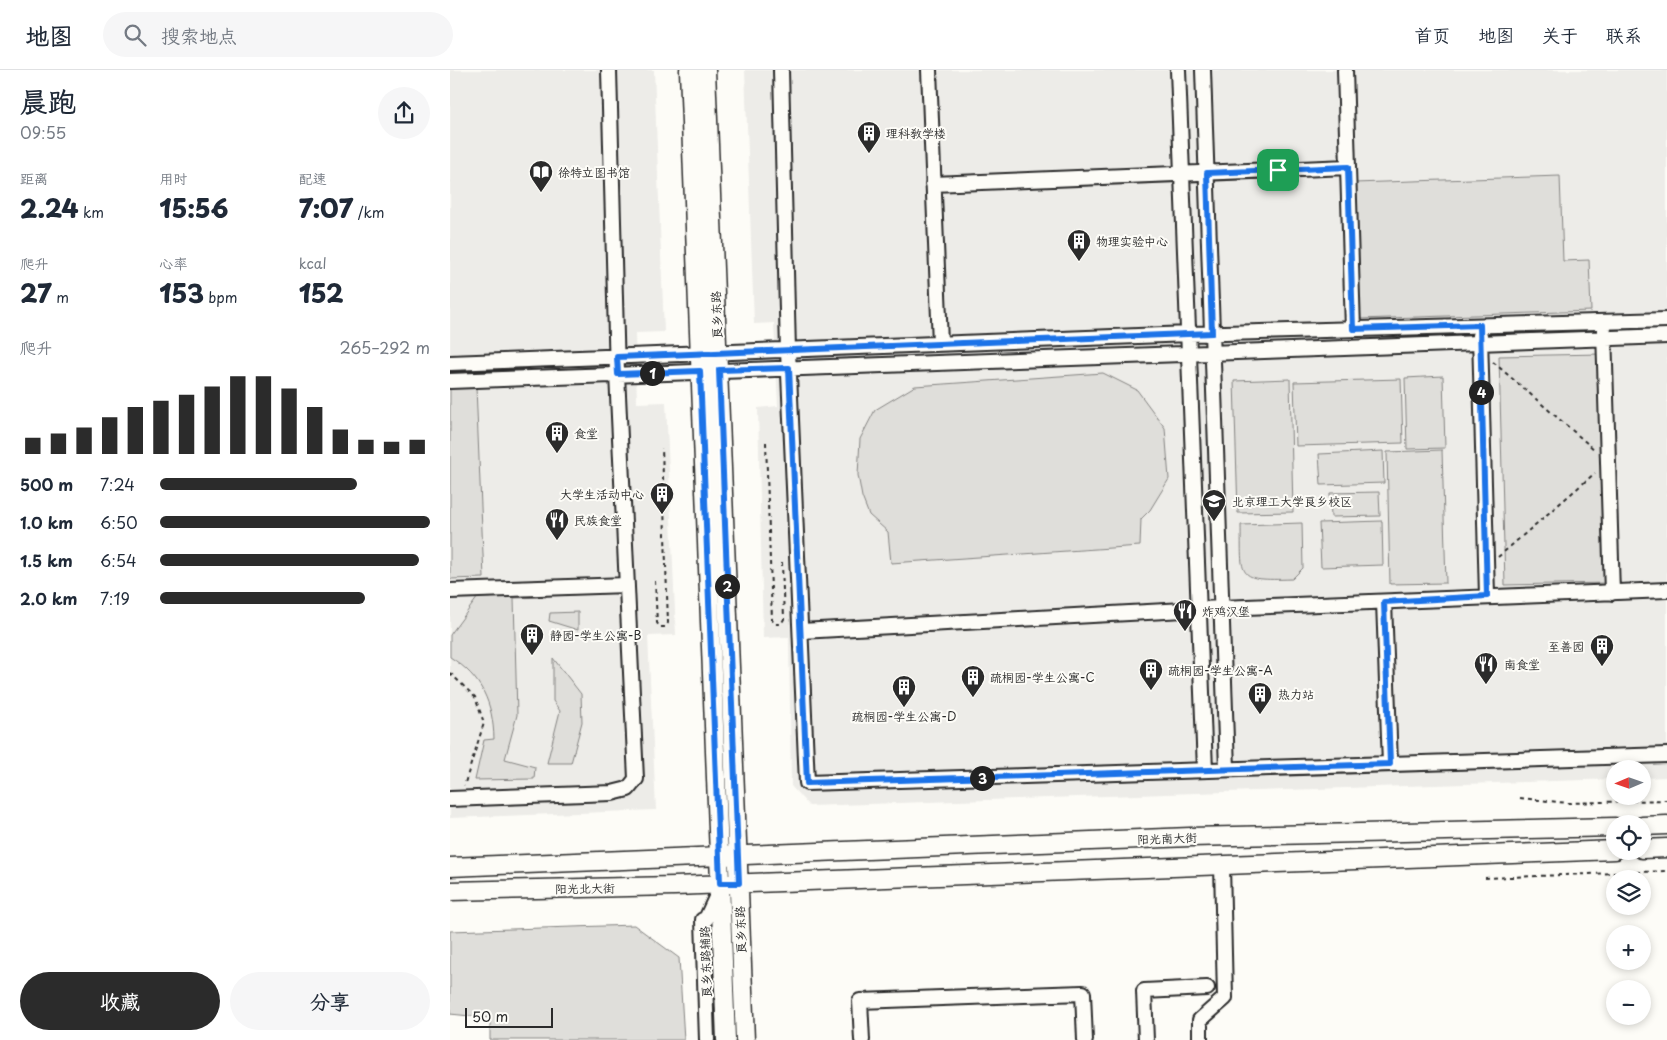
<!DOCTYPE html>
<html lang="zh">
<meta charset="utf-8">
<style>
:root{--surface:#fff;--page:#f6f6f7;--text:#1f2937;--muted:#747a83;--line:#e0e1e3;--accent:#2b2b2b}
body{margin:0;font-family:"Playpen Sans","LXGW WenKai TC",sans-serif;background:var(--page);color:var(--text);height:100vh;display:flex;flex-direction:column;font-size:19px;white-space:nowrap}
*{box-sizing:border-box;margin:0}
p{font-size:16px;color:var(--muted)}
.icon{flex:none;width:28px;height:28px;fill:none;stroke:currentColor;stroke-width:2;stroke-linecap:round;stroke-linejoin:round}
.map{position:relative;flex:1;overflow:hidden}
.drawer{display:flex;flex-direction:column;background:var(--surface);width:450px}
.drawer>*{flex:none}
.needle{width:32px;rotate:268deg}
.controls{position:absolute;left:1156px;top:690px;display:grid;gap:10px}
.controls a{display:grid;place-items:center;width:45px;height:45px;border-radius:50%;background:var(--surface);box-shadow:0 2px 8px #0003;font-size:25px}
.scale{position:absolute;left:15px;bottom:12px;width:88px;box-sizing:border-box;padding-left:5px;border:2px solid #2b2b2b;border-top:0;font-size:14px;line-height:18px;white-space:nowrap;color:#2b2b2b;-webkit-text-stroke:4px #fdfcf7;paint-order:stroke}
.pin{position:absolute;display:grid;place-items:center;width:42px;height:42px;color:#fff;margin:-21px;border-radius:10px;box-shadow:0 2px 8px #0006}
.km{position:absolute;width:25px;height:25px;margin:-12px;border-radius:50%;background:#222;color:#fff;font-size:14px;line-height:25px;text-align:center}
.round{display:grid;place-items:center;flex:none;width:52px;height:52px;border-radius:26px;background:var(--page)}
.head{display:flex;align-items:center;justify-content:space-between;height:85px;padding:0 20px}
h1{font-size:28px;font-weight:800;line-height:38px}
.figures{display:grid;grid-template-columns:repeat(3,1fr);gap:8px;height:85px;padding:5px 20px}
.figures div{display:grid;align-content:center}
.figures b{font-size:25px;font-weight:800}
.figures small{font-size:14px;font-weight:400}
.figures p{font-size:14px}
.chart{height:140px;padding:10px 20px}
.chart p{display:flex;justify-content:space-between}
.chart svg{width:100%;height:90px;margin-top:5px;stroke:var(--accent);stroke-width:6}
.cta{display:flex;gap:10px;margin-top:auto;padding:10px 20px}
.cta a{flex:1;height:58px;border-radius:30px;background:var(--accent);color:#fff;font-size:20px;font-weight:800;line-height:58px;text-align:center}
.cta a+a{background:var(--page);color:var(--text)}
ul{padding:0 20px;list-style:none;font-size:16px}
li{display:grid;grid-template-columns:80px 60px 1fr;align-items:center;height:38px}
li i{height:12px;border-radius:6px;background:var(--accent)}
header{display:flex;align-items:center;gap:30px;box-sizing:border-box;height:70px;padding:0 25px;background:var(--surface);border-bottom:1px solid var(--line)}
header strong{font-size:24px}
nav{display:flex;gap:28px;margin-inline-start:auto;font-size:18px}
.search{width:350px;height:45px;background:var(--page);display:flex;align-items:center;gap:12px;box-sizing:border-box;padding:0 18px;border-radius:28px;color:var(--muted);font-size:19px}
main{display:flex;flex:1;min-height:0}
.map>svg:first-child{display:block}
</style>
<header>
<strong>地图</strong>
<div class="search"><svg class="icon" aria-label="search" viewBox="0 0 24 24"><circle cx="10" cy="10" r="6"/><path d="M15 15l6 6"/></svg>搜索地点</div>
<nav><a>首页</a><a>地图</a><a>关于</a><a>联系</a></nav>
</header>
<main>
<section class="drawer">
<div class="head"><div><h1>晨跑</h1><p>09:55</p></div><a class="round"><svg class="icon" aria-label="share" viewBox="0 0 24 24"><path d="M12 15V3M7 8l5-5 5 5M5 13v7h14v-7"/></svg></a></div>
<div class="figures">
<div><p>距离</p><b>2.24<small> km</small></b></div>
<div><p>用时</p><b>15:56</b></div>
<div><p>配速</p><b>7:07<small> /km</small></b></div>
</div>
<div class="figures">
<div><p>爬升</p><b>27<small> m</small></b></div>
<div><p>心率</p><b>153<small> bpm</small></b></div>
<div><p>kcal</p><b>152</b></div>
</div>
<div class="chart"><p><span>爬升</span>265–292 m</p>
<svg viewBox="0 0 160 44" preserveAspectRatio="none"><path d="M5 44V36M15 44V34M25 44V31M35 44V26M45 44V21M55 44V18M65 44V15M75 44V11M85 44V6M95 44V6M105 44V12M115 44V21M125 44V32M135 44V37M145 44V38M155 44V37"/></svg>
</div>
<ul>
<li><b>500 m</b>7:24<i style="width:73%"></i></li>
<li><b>1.0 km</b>6:50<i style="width:100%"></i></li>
<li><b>1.5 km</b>6:54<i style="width:96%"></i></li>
<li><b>2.0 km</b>7:19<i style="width:76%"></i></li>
</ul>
<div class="cta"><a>收藏</a><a>分享</a></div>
</section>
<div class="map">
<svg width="1217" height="970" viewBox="0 0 1217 970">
<rect width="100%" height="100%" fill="#fdfcf7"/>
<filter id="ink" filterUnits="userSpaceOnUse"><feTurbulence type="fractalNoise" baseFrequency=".02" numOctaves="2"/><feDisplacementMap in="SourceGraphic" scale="10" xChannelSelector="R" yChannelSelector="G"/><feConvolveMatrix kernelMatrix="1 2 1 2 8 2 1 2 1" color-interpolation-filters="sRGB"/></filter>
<g filter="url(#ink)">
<path fill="#edece8" d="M0 0H204L214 262 185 263 187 333 216 332 226 565 198 566 206 740 0 748Z
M295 0H1217V707L1193 708 1192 699H1165V709L359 736 341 716 339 567 313 568 308 338 328 336 324 253 304 254Z"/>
<path fill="#dfdeda" stroke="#858482" d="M1110 106 1113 191 1139 190 1141 241 909 249 904 113Z
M1151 284 1157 513 1055 515 1049 286Z
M653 303 687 320 715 358 719 409 700 440 691 449 690 476 441 493 438 462 419 445 412 427 408 405 410 369 425 340 465 316Z
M993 306 995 378 957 379 955 308Z
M840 309 843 442 788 443 784 311Z
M951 309 953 373 846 376 844 312Z
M26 317 34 508 0 509V318Z
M992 380 996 513 940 514 937 382Z
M933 381 934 413 871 415 869 384Z
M929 422 930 446 881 447 880 423Z
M932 451 933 495 871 497 869 453Z
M852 453 853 498 842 509C785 511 792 507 791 455Z
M96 518V527L64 528 67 645 55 689 85 697 84 709 25 710 34 670 44 669C43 633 32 607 0 587V565L33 520Z
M128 542V560L99 551 100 543Z
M103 588 131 624 132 652 121 693H97L110 641 103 631Z
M184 855 229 888 234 970H40V948L0 944V861Z"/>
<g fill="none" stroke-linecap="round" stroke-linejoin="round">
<g stroke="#2b2b2b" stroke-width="18">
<path id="minor" d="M331 0 338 281 357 713 1217 685
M479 0 490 273
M728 0 755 700
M753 0 777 699
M895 0 903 259
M483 114 898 97
M1154 261 1162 523
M1030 265 1037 526
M0 293 739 264 1217 250
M0 311 1217 266
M0 521 177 515
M934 532 940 694
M351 561 771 538 1217 520
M0 729 162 723 178 719 186 709 167 304 159 0
M257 970 253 850 256 849 270 819
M412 970 410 931 633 923 635 970
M696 970 694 921 757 918
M750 970V950L775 928 772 795"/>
</g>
<g stroke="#2b2b2b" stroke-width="21">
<path id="major" d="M239 0 276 970
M256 0 295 970
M1192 756 1217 755
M1192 779 1217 778
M0 797 740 767 1165 757
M0 821 225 816 1165 780"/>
</g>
<path stroke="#2b2b2b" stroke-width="2" stroke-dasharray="4 4" stroke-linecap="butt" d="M1043 292 1145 380
M316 372 322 550 325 554H331L334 549 332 493
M1048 487 1145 403
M205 511 207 553 210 557H215L218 553 212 378
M0 603 25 627 34 653 14 716
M1070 728 1118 733 1217 730
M1035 808 1217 801"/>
<use href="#minor" stroke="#fdfcf7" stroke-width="14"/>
<use href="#major" stroke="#fdfcf7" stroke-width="18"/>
</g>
</g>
<g fill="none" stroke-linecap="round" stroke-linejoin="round" filter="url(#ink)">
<g stroke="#fff" stroke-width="10">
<path id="route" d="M898 97 903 259 1030 255 1037 526 934 532 940 694 357 713 339 298 269 300 289 813H270L250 301 168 304 167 287 762 263 757 103Z"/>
</g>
<use href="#route" stroke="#1a73e8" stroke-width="6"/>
</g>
<defs>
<g id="building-pin" transform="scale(1.25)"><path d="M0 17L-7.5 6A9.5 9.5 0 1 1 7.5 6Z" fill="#2b2b2b" stroke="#fdfcf7"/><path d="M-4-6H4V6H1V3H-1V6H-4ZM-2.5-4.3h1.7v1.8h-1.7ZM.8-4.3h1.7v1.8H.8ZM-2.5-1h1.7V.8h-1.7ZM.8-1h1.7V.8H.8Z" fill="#fff"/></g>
<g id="library-pin" transform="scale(1.25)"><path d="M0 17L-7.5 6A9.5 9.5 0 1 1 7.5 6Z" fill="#2b2b2b" stroke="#fdfcf7"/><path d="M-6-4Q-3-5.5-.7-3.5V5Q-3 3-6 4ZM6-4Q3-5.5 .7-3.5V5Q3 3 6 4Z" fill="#fff"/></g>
<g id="university-pin" transform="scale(1.25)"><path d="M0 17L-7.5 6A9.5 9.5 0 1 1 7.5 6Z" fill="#2b2b2b" stroke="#fdfcf7"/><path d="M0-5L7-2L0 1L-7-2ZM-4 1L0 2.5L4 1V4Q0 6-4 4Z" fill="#fff"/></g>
<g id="restaurant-pin" transform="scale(1.25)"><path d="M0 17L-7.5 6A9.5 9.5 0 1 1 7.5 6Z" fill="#2b2b2b" stroke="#fdfcf7"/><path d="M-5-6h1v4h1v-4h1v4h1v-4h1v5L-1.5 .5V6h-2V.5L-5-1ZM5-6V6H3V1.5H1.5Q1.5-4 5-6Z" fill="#fff"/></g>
</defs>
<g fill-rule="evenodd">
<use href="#building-pin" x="419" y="63"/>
<use href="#library-pin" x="91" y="102"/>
<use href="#building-pin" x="629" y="171"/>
<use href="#building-pin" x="107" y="363"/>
<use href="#building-pin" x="212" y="424"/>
<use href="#university-pin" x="764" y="431"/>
<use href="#restaurant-pin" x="107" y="450"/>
<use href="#restaurant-pin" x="735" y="541"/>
<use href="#building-pin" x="82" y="565"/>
<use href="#building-pin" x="1152" y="576"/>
<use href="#restaurant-pin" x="1036" y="594"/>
<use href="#building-pin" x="701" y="600"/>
<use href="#building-pin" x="523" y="607"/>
<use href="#building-pin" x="454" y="617"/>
<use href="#building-pin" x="810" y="624"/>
</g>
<g text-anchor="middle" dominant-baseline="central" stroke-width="4" stroke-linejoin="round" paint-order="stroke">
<g font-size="12" fill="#2b2b2b" stroke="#fdfcf7" text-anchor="start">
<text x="436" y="63">理科教学楼</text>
<text x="108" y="102">徐特立图书馆</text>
<text x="646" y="171">物理实验中心</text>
<text x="124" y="363">食堂</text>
<text x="194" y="424" text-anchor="end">大学生活动中心</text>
<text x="782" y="431">北京理工大学良乡校区</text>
<text x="124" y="450">民族食堂</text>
<text x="752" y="541">炸鸡汉堡</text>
<text x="100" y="565">静园-学生公寓-B</text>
<text x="1134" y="576" text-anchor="end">至善园</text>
<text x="1054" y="594">南食堂</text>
<text x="718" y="600">疏桐园-学生公寓-A</text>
<text x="540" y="607">疏桐园-学生公寓-C</text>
<text x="828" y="624">热力站</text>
<text x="454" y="646" text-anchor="middle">疏桐园-学生公寓-D</text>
</g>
<g font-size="12" fill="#2b2b2b" stroke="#fdfcf7">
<text transform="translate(266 245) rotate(-92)">良乡东路</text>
<text transform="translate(717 768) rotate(-2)">阳光南大街</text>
<text transform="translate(135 818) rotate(-1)">阳光北大街</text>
<text transform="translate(290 860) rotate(-92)">良乡东路</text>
<text transform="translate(255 892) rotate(-92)">良乡东路辅路</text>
</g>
</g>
</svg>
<div class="controls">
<a><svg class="needle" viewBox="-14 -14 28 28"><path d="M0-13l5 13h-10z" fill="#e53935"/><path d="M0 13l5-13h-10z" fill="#747a83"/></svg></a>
<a><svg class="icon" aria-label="locate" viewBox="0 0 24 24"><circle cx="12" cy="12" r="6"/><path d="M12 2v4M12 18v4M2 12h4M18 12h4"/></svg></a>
<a><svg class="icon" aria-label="layers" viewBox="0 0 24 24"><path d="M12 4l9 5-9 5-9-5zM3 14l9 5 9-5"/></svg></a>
<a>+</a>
<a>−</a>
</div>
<div class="scale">50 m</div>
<div class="pin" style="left:828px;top:100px;background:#1e9e55"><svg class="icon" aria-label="arrive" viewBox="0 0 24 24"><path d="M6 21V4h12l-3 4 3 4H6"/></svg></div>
<b class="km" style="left:202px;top:303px">1</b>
<b class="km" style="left:277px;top:516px">2</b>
<b class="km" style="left:532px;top:708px">3</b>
<b class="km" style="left:1031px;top:322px">4</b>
</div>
</main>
